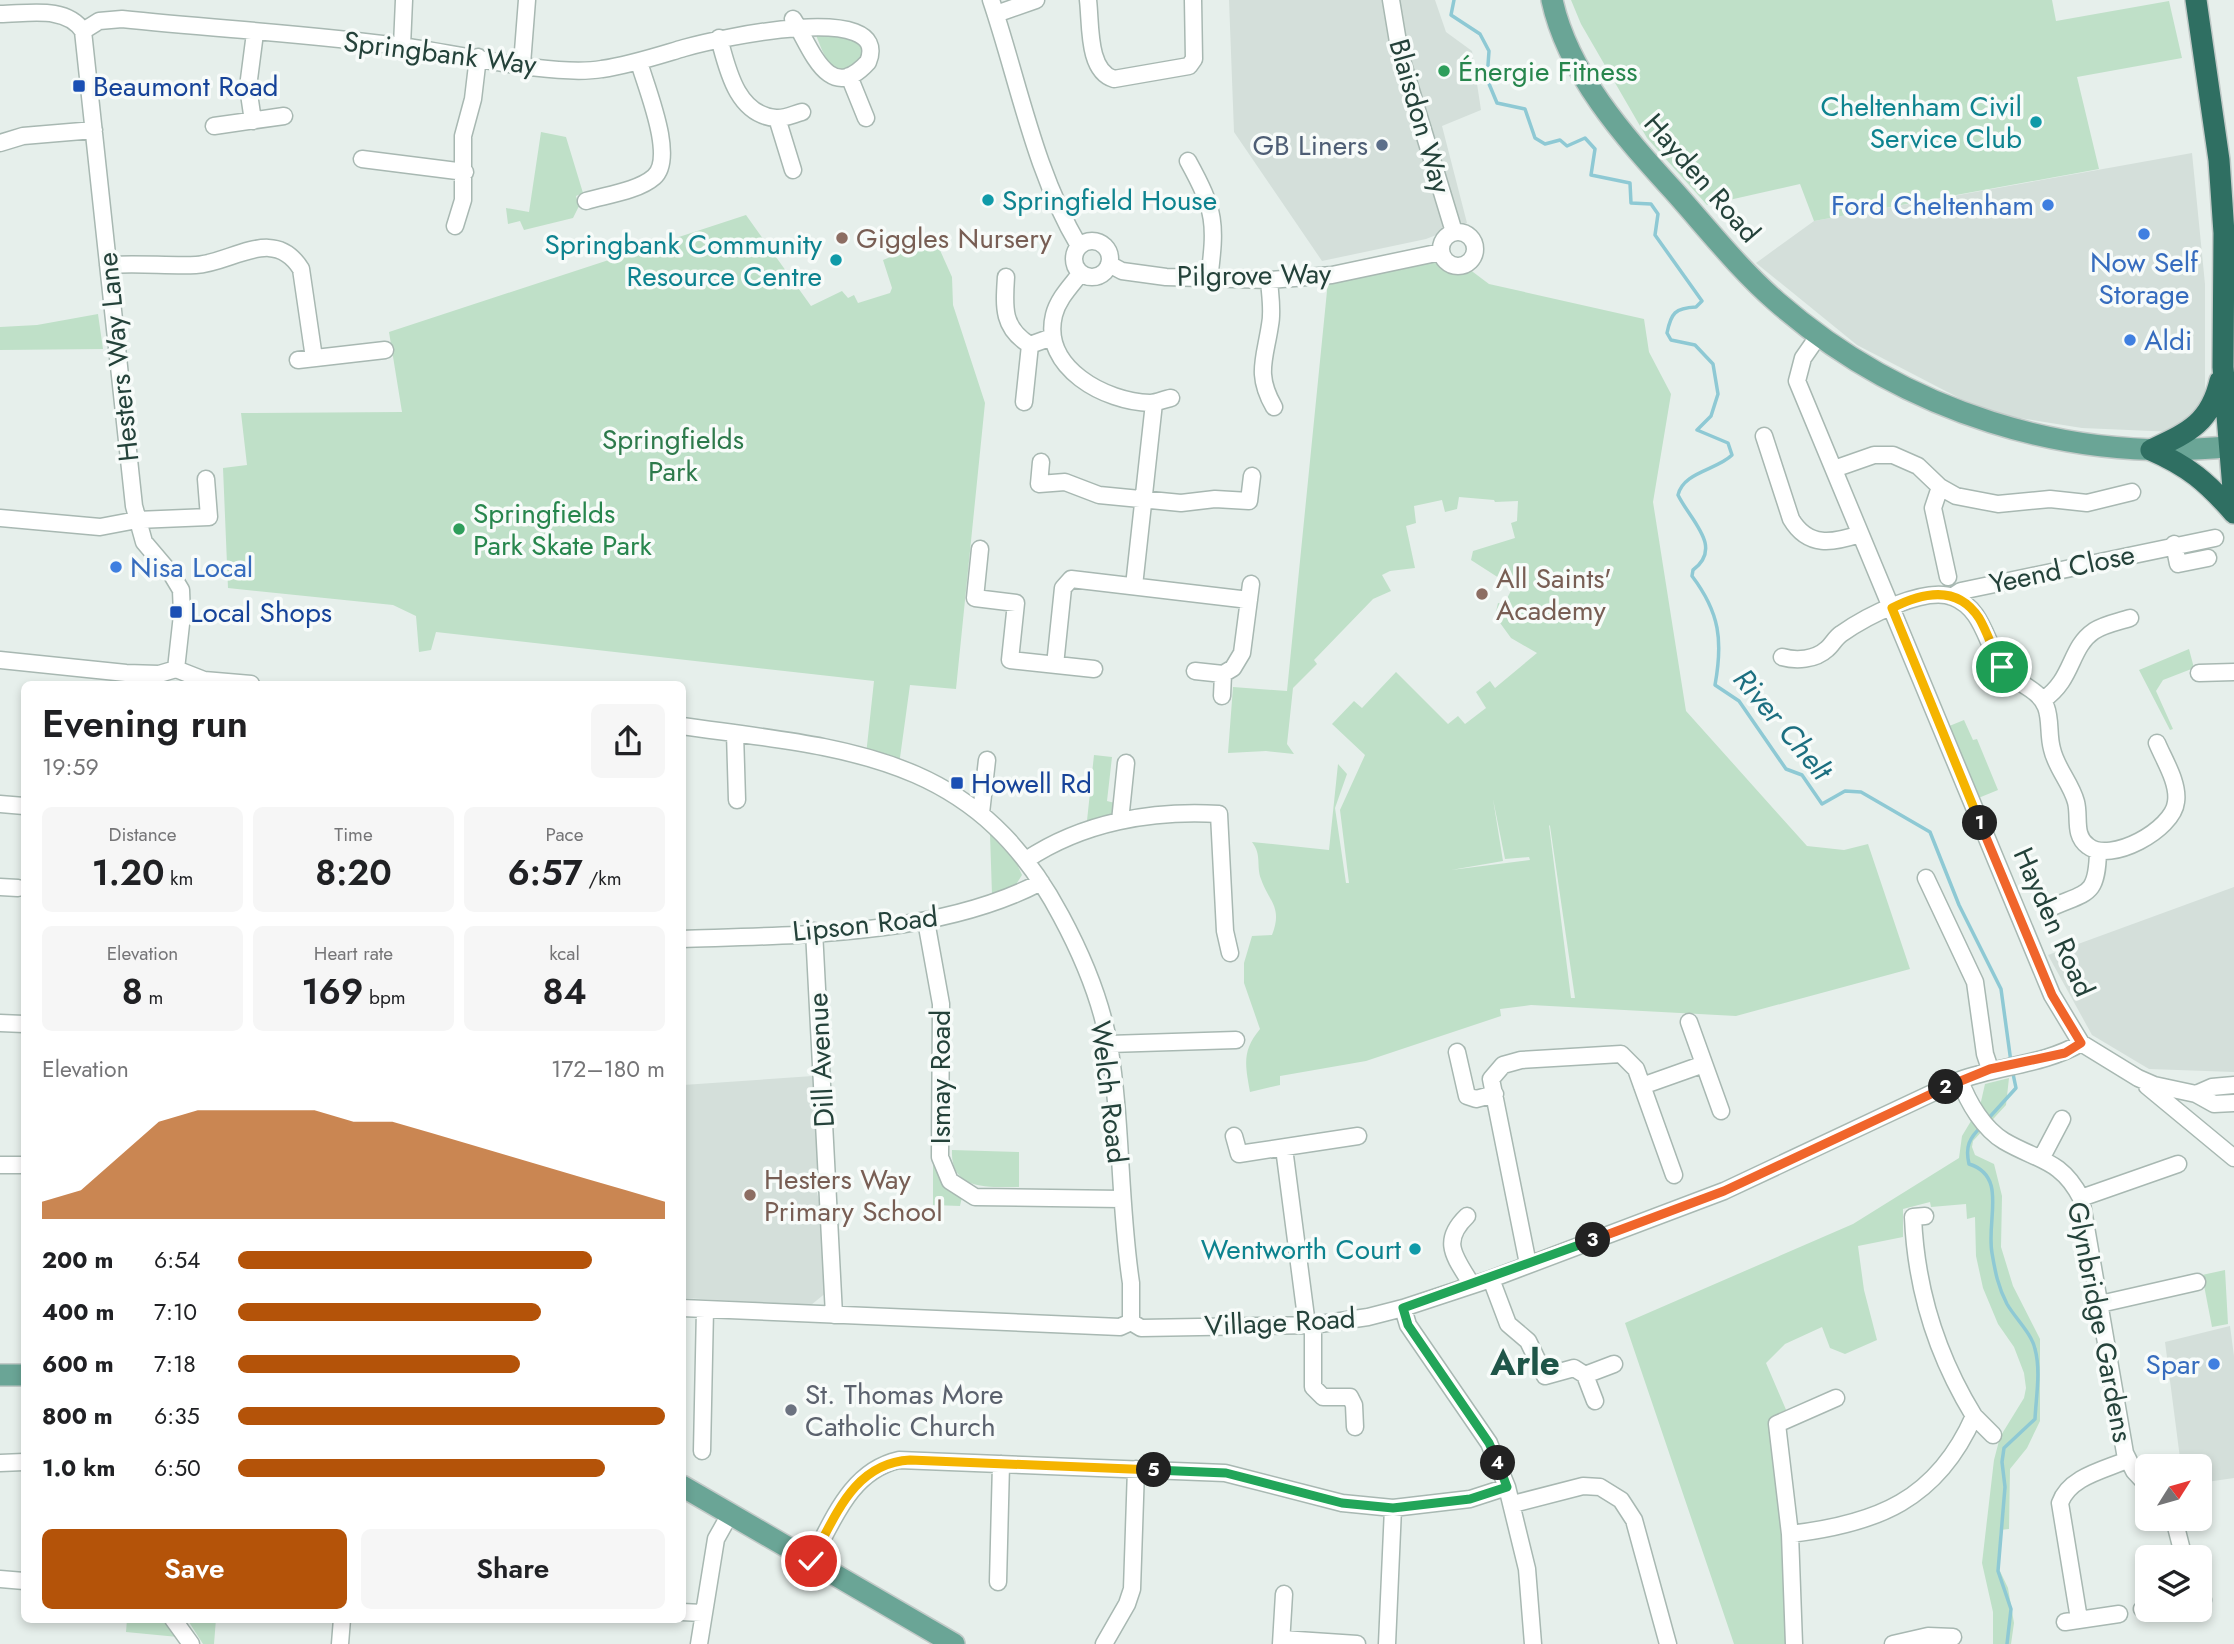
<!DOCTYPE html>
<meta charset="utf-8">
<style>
:root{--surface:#fff;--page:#f6f6f6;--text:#202124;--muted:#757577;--accent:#b45309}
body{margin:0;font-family:Jost,sans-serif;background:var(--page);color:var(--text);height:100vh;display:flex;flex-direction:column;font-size:26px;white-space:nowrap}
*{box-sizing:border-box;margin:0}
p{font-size:23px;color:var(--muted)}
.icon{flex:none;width:38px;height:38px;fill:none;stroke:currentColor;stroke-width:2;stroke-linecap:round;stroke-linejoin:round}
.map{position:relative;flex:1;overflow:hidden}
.side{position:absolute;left:21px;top:681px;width:665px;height:942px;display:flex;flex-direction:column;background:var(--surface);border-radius:10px;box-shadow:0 4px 10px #0003}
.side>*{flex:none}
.needle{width:46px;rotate:53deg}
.buttons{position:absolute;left:2135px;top:1454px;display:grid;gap:14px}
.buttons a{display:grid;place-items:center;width:77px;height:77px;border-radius:10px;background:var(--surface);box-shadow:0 4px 10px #0003;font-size:35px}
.pin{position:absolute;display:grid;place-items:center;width:60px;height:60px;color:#fff;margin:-30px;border:4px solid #fff;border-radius:50%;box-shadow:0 2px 7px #0007}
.km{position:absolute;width:35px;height:35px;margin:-18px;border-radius:50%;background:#222;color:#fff;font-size:19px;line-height:35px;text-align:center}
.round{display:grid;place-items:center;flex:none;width:74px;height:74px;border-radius:10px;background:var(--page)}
.summary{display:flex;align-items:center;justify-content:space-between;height:119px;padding:0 21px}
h1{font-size:38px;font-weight:600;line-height:52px}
.metrics{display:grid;grid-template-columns:repeat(3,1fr);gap:10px;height:119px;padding:7px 21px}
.metrics div{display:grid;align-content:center;border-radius:10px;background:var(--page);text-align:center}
.metrics b{font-size:35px;font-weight:600}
.metrics small{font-size:19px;font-weight:400}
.metrics p{font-size:19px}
.chart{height:196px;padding:14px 21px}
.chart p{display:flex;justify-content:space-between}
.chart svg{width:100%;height:126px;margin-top:7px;fill:var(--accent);opacity:.7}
.button{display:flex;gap:14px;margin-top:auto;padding:14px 21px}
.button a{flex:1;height:80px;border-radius:10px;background:var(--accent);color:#fff;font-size:28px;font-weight:600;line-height:80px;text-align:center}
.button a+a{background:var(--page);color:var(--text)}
ul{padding:0 21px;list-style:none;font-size:23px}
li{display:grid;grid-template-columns:112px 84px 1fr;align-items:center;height:52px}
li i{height:18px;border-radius:9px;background:var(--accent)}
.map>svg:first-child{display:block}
</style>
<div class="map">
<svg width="2234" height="1644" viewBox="0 0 2234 1644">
<rect width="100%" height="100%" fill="#e6efeb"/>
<path fill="#d4dfda" d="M1229 0H1435L1446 32 1472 51 1481 110 1442 126 1467 223 1426 239 1322 261 1234 132Z
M2192 153 2205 284V411L2175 432 2082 428 1988 413 1857 345 1756 263 1814 221Z
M2234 887V1072L2149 1069 2092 1035 2048 955Z
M813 1076 819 1161 814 1183 821 1207 827 1292 811 1305 683 1298V1085Z
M2230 1326 2234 1356V1478L2200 1483V1466H2181L2165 1342Z"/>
<path fill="#bfe0c8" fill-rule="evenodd" d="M1571 0H2052L2056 21 2169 1 2182 58 2077 77 2099 169 1814 221 1800 184 1707 205 1647 138 1581 24Z
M860 33 864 59C835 85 826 61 816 35Z
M541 132 566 137 583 193 576 196 579 206 573 218 524 230 520 221 508 224 506 208 529 212Z
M746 215 811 306 842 291 848 298 854 295 858 303 890 293 892 288 883 260 935 239 952 277 953 305 985 403 956 689 910 685 899 765 866 755 874 681 436 632 431 650 419 652 416 616 393 605 228 588 223 468 247 465 241 413 402 412 389 332Z
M1443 258 1456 267 1465 266 1489 284 1644 319 1649 352 1671 394 1653 502 1686 711 1807 846 1844 850 1868 844 1910 969 1736 1016 1531 1005 1500 1009 1501 1016 1366 1061 1280 1076V1085L1250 1092C1245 1064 1242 1051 1260 1029L1244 983V963L1252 936 1272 935C1283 907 1269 902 1261 879 1256 865 1262 855 1252 842L1329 850 1338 764 1347 774 1335 808 1346 883H1349L1340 810 1365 755 1332 724 1354 701 1362 708 1396 672 1448 724 1458 716 1465 724 1486 708 1476 692 1490 681 1495 688 1537 653 1511 638 1495 616 1498 603 1504 604 1513 587 1471 560 1473 551 1515 538 1511 523 1517 521 1518 501 1495 502 1494 500 1459 497 1457 509 1445 512 1442 500 1414 506 1416 523 1406 526 1415 568 1390 571 1382 575 1391 591 1373 599 1314 660 1317 664 1293 688 1287 744 1294 754 1266 751 1228 753 1233 687 1287 691 1327 291 1319 277ZM1493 799 1505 859 1529 857 1530 860 1451 870 1503 861ZM1549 825 1550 826 1575 998H1571Z
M98 314 103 349 0 350V327L37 325Z
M2189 649 2194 668 2163 680 2156 691 2173 729 2170 730 2139 670Z
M1964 720 1973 740 1977 739 1998 790 1971 801 1942 729Z
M1094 755 1112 757 1107 801 1115 803 1113 822 1086 830Z
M990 834 1016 862 1022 875 1015 886 992 895Z
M2009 1078 2006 1105 1973 1141 1972 1147 1975 1155 1994 1164 2002 1196 2001 1247 2013 1286 2040 1339V1421L2027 1448 2010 1469 2009 1529 2000 1530 1998 1567 2008 1588 2014 1623 2011 1644H1993V1612L1982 1563 1994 1460 2000 1437 2024 1398 2026 1388 2024 1373 2014 1347 1998 1324 1983 1288 1976 1256 1975 1217 1967 1219 1966 1204 1931 1207 1930 1202 1903 1209V1237L1858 1246 1864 1290 1877 1340 1845 1354 1830 1348 1822 1327 1785 1344 1766 1363 1790 1419 1778 1424 1794 1644H1734L1625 1323 1853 1224 1959 1158 1962 1136 1980 1106 1985 1084Z
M952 1150 1019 1152V1187C989 1187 950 1191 952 1150Z
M933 1164 946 1188 962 1197 960 1206 933 1205Z
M2225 1270 2228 1324 2212 1327 2202 1275Z
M127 1619H163L178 1637 126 1632Z
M187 1619H216L214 1644H203Z"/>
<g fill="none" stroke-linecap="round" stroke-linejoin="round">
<path stroke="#8ec9d4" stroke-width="3.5" d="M1454 0 1451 15 1480 34 1489 51 1487 79 1497 103 1525 109 1535 138 1545 144 1560 140 1567 146 1585 138 1595 149 1591 175 1630 183 1631 203 1651 204 1658 214 1655 235 1702 301 1696 307C1675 308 1671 313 1667 333L1671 340 1695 345 1713 364 1718 394 1711 416 1697 430 1728 443 1732 455C1717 470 1683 472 1678 495 1690 520 1724 547 1693 570L1692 576C1720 613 1723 641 1715 685L1739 701 1786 769 1802 775 1822 804 1845 791 1861 792 1930 832 1959 905 2001 989 2011 1062
M1987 1120 2016 1088 2012 1069
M1982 1126C1969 1138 1965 1147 1969 1164 2008 1176 1986 1220 1992 1253 1995 1271 1998 1287 2007 1304 2015 1318 2032 1334 2035 1349 2041 1371 2036 1397 2035 1419L2004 1448 2002 1462 2005 1487 1998 1571 2011 1609 2007 1644"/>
<g stroke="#a8b8b2" stroke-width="19">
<path id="minor" d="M991 0C1019 83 1034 170 1079 246
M1088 0C1091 24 1087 71 1114 79L1189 66 1194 59 1193 0
M1391 0 1400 54 1454 232
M0 14C27 14 66 5 83 31
M996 14 1036 0
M83 31 99 21 122 19C217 29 313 34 407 47 459 54 554 77 602 69 630 65 657 56 684 48 719 38 893 0 868 62 828 106 811 47 793 19
M83 31 134 506 144 542 172 575 181 590 182 615 176 669
M719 38C727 67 736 115 776 118 784 119 794 114 802 112
M402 46 404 0
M522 64 527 0
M849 76 866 118
M777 118 793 170
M253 121 248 87 255 33
M214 126 284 116
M0 143 23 136 94 130
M362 159 465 172
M1188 161C1216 212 1216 223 1209 280
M586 201C606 195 638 191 654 177 676 158 646 87 639 62
M455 226 463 200V136L473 99 478 57
M1441 249a17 17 0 1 1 34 0a17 17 0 1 1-34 0Z
M1074 259a18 18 0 1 1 36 0a18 18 0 1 1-36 0Z
M1109 264 1122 271 1166 277 1269 280 1332 275 1441 252
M108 265C138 263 167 266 196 265 232 263 274 225 301 269L314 358
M1080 274C1070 287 1058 299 1054 315 1041 368 1106 402 1150 403 1157 403 1164 399 1171 398
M1006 277C1004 307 1002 328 1030 345L1052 337
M1269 280C1270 295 1273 311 1270 325 1265 359 1255 374 1274 407
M1819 335 1803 358 1797 381 2052 995 2081 1043 2138 1078 2154 1085 2196 1094 2214 1104 2234 1103
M298 360 385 350
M1024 402 1030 345
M1764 436 1791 519C1808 548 1833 543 1860 534
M1041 462 1039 484 1065 482 1099 495 1181 503 1215 499 1249 501 1252 476
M1834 469 1874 455H1893L1918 466 1940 487 1956 496 1998 504 2050 499 2087 503 2132 492
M1940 487 1933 508 1948 577
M0 518 100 527 137 520 209 517 206 479
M2174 544 2178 564 2208 558
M980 549 975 598 1016 603 1010 660 1094 669
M1134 586 1154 403
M1952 597 1961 591 2215 538
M1782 657C1796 661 1815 660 1827 649 1832 645 1835 638 1841 634 1865 617 1924 586 1953 597 1985 610 1985 645 2004 669 2016 685 2038 687 2046 707 2051 720 2048 735 2052 749 2056 768 2071 783 2076 802 2080 817 2073 835 2088 846 2110 864 2173 830 2176 802 2179 783 2164 760 2157 743
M0 660 126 673 159 674 176 669 204 680 251 684
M1055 665 1063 588 1071 579 1249 600
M1195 671 1223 674 1233 668 1242 653 1251 584
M2199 673 2234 672
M1222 696 1223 674
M2043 700C2074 679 2069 648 2094 631 2105 624 2118 622 2130 618
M682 726C846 749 975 753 1061 916 1082 955 1101 1000 1109 1045 1122 1123 1119 1204 1131 1283V1322
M735 733 737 800
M0 804 24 806
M981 813 987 760
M1120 821 1126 763
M1026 860C1083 822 1152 810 1219 814L1225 931 1230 953
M1926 878 1975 982 1985 1054 1990 1069
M0 887 18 888
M2048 909C2087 891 2097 898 2098 851
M926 921 941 1004 940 1157 950 1181 975 1197 1121 1199
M814 931 834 1315
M682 939C797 935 938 936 1041 882
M1689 1022 1721 1111
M0 1023 24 1024
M1109 1044 1236 1040
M1457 1052 1467 1096 1476 1099 1495 1094
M1960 1080C1968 1103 1984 1129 2004 1141 2038 1161 2061 1159 2081 1198L2125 1453 2134 1471 2147 1485
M1642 1086 1704 1064
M2147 1086 2234 1158
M2196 1094 2212 1087 2234 1085
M1234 1136 1239 1154 1358 1136
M1284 1148 1307 1325
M2042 1157 2062 1119
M0 1165H24
M2081 1198 2178 1164
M1467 1216C1440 1242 1455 1257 1472 1285
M1528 1264 1491 1079 1503 1065 1521 1060 1621 1054 1636 1069 1674 1175
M1491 1279 1508 1324 1528 1341 1545 1376 1574 1368 1585 1375 1614 1364
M2100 1304 2197 1282
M682 1308 1120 1327 1131 1322
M1403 1308 1408 1325 1489 1443 1507 1487 1527 1569 1533 1644
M1131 1322 1141 1328 1313 1325 1368 1317 1403 1308 1491 1279 1724 1191 1960 1080C1999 1066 2046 1064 2081 1043
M1313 1325V1387L1323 1397H1350L1354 1405 1355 1427
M1585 1375 1595 1401
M1974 1416 1993 1435
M702 1451 705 1309
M0 1463 24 1462
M1513 1504 1583 1486 1600 1487 1621 1500 1634 1520 1668 1644
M2174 1519 2184 1558
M1790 1534C1877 1524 1937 1500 1974 1416 1936 1354 1916 1290 1913 1217L1925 1216
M811 1561C833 1521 850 1471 899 1460L1225 1473 1342 1503 1393 1508 1470 1499 1507 1487
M0 1579 24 1581
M998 1582 1001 1464
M2200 1601 2203 1600
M2142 1609 2147 1607
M682 1612 702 1613
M173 1619 191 1644
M2079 1619 2060 1503C2069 1477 2104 1470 2127 1460
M2065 1622 2119 1614
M1282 1639 1357 1644
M340 1644 342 1619
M699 1644 716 1539 730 1514
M1104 1644 1127 1604 1132 1589 1136 1469
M1281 1644 1284 1594
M1387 1644 1393 1508
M1794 1644 1790 1534 1777 1424 1836 1398
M1893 1644 1928 1636 1953 1637"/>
</g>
<g stroke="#c2cac8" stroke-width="24">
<path id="major" d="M1552 0C1568 74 1624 136 1673 190 1707 228 1739 269 1777 302 1902 411 2070 465 2234 446
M0 1375H24
M682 1486 954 1644"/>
</g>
<g stroke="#c2cac8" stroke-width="24">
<path id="highway" d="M2196 0 2219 160 2224 233 2223 367 2234 501
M2151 450C2187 433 2210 424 2220 381
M2151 450C2188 466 2207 482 2234 513"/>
</g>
<use href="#minor" stroke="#fff" stroke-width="16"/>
<use href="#major" stroke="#6aa596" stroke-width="21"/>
<use href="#highway" stroke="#2f6f62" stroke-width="21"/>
</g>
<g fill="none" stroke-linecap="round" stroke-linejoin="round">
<g stroke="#fff" stroke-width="14">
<path id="split-1" d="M1980 823 1892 608C1921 593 1957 584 1979 618 1988 633 1993 652 2002 667"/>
</g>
<g stroke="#fff" stroke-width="14">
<path id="split-2" d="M1946 1087 1990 1069 2065 1053 2081 1043 2052 995 1980 823"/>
</g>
<g stroke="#fff" stroke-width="14">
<path id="split-3" d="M1593 1240 1724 1191 1946 1087"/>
</g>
<g stroke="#fff" stroke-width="14">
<path id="split-4" d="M1498 1463 1489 1443 1408 1325 1403 1308 1593 1240"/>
</g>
<g stroke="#fff" stroke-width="14">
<path id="split-5" d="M1154 1470 1226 1473 1342 1503 1393 1508 1470 1499 1507 1487 1498 1463"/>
</g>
<g stroke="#fff" stroke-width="14">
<path id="split-6" d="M811 1561C835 1518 853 1463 910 1460L1154 1470"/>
</g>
<use href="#split-1" stroke="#f5b400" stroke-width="9"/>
<use href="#split-2" stroke="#f0652b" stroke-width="9"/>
<use href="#split-3" stroke="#f0652b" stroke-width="9"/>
<use href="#split-4" stroke="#22a559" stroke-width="9"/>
<use href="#split-5" stroke="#22a559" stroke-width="9"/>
<use href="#split-6" stroke="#f5b400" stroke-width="9"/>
</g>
<g fill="#2e9e5b" stroke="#f7fbf9" stroke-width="2.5">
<circle cx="1444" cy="71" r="7"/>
<circle cx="459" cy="529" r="7"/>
</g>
<g fill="#1a4fb4" stroke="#f7fbf9" stroke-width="2.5">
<rect x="72" y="79" width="14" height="14" rx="3.5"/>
<rect x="169" y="605" width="14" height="14" rx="3.5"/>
<rect x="950" y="776" width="14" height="14" rx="3.5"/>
</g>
<g fill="#0f9aa8" stroke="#f7fbf9" stroke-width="2.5">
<circle cx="2036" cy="122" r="7"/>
<circle cx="988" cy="200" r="7"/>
<circle cx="836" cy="260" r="7"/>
<circle cx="1415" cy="1249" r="7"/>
</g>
<circle fill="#5c6f8a" stroke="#f7fbf9" stroke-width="2.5" cx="1382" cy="145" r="7"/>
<g fill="#3f7fe0" stroke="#f7fbf9" stroke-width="2.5">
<circle cx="2048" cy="205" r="7"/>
<circle cx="2144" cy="234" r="7"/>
<circle cx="2130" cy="340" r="7"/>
<circle cx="116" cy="567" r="7"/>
<circle cx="2214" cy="1364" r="7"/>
</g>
<g fill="#8d6e63" stroke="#f7fbf9" stroke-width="2.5">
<circle cx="842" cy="238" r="7"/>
<circle cx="1482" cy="594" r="7"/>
<circle cx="750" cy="1195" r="7"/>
</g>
<circle fill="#6b7280" stroke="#f7fbf9" stroke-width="2.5" cx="791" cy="1410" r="7"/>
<g text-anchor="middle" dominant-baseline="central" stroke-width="7" stroke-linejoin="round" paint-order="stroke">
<g font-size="28" fill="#24423a" stroke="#f7fbf9">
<text transform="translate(440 53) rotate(7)">Springbank Way</text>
<text transform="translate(1420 116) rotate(74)">Blaisdon Way</text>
<text transform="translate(1702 178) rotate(49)">Hayden Road</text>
<text transform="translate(1254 275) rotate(-1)">Pilgrove Way</text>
<text transform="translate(118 357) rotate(-96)">Hesters Way Lane</text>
<text transform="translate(2062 569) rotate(-12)">Yeend Close</text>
<text transform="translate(2054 922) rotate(66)">Hayden Road</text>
<text transform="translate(865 924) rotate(-6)">Lipson Road</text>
<text transform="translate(821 1060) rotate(-93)">Dill Avenue</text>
<text transform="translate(940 1077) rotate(-90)">Ismay Road</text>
<text transform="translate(1109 1092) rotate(83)">Welch Road</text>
<text transform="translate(1280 1322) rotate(-3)">Village Road</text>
<text transform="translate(2100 1322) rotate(79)">Glynbridge Gardens</text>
</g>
<g font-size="28" fill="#27864d" stroke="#f7fbf9" text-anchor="start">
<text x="1458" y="71">Énergie Fitness</text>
<text x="473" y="513">Springfields<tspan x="473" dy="32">Park Skate Park</tspan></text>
</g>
<g font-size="28" fill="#164399" stroke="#f7fbf9" text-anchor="start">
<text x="93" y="86">Beaumont Road</text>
<text x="190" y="612">Local Shops</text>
<text x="971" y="783">Howell Rd</text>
</g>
<g font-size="28" fill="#0d838f" stroke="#f7fbf9" text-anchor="end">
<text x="2022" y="106">Cheltenham Civil<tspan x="2022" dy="32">Service Club</tspan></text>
<text x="1002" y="200" text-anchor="start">Springfield House</text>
<text x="822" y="244">Springbank Community<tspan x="822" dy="32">Resource Centre</tspan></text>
<text x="1401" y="1249">Wentworth Court</text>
</g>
<g font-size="28" fill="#4e5e75" stroke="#f7fbf9" text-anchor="end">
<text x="1368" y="145">GB Liners</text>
</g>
<g font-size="28" fill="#366cbe" stroke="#f7fbf9" text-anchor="end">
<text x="2034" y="205">Ford Cheltenham</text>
<text x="2144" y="262" text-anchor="middle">Now Self<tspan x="2144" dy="32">Storage</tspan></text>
<text x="2144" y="340" text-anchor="start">Aldi</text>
<text x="130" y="567" text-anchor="start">Nisa Local</text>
<text x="2200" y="1364">Spar</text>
</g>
<g font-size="28" fill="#785e54" stroke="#f7fbf9" text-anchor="start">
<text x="856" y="238">Giggles Nursery</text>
<text x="1496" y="578">All Saints'<tspan x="1496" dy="32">Academy</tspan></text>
<text x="764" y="1179">Hesters Way<tspan x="764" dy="32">Primary School</tspan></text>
</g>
<g font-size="28" fill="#2d7a4b" stroke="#f7fbf9">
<text x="673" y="439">Springfields<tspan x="673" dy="32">Park</tspan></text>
</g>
<g font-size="28" fill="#5b616d" stroke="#f7fbf9" text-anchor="start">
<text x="805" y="1394">St. Thomas More<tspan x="805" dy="32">Catholic Church</tspan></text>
</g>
<g font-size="30" font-style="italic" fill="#1c6f80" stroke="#f7fbf9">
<text transform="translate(1783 724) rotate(50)">River Chelt</text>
</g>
<g font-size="35" font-weight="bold" fill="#1f5548" stroke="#f7fbf9">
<text x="1525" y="1363">Arle</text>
</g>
</g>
</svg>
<div class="buttons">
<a><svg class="needle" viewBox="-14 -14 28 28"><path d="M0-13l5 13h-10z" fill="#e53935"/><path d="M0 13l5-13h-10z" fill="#757577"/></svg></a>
<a><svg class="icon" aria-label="layers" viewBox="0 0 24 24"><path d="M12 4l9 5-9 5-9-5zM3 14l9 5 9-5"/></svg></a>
</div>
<div class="pin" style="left:2002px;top:667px;background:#1e9e55"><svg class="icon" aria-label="arrive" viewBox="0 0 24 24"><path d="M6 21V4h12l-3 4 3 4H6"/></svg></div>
<div class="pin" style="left:811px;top:1561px;background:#d93025"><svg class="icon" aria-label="check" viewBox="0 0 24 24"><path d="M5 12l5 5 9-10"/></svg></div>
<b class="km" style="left:1980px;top:823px">1</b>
<b class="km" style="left:1946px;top:1087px">2</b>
<b class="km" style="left:1593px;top:1240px">3</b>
<b class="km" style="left:1498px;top:1463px">4</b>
<b class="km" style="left:1154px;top:1470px">5</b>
<section class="side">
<div class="summary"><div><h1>Evening run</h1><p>19:59</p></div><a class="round"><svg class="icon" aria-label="share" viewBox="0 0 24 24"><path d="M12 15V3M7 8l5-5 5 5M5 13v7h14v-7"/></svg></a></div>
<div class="metrics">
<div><p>Distance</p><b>1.20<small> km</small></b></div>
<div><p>Time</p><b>8:20</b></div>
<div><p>Pace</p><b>6:57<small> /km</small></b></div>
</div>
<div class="metrics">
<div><p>Elevation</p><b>8<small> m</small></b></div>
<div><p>Heart rate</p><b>169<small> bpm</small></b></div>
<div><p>kcal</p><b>84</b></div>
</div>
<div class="chart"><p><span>Elevation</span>172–180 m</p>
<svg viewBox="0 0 160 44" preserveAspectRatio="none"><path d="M0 44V38L10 34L20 22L30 10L40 6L50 6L60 6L70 6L80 10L90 10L100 14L110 18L120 22L130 26L140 30L150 34L160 38V44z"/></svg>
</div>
<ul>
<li><b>200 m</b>6:54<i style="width:83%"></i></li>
<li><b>400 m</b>7:10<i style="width:71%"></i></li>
<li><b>600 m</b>7:18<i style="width:66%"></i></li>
<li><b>800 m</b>6:35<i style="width:100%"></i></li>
<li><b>1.0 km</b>6:50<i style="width:86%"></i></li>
</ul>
<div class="button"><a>Save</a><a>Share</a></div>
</section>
</div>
